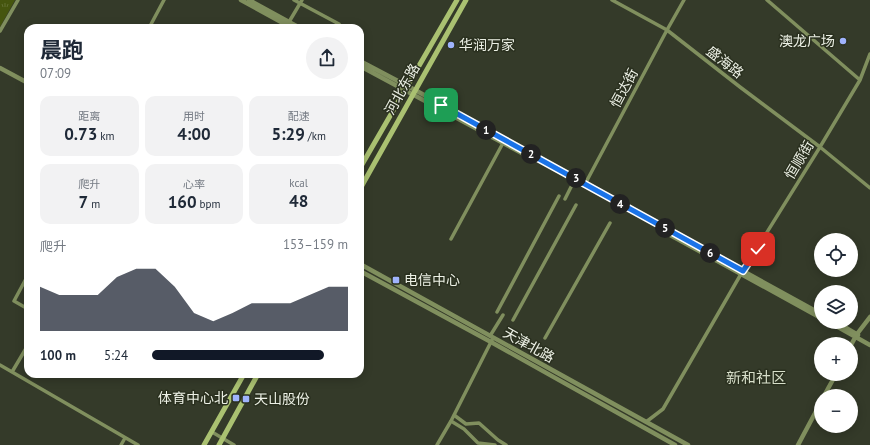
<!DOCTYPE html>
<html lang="zh">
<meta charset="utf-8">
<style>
:root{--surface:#fff;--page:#f2f2f3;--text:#1f2937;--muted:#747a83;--accent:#111827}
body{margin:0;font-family:"PT Sans","Noto Sans SC",sans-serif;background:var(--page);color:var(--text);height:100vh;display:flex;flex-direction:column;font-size:15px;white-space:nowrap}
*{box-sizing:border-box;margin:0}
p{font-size:13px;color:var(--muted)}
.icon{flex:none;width:22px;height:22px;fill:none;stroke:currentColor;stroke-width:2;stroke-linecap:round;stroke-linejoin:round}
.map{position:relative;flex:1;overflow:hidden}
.side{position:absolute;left:24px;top:24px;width:340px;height:354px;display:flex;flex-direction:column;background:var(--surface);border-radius:12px;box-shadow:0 2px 10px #0003}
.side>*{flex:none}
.fabs{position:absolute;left:814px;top:233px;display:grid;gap:8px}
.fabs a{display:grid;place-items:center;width:44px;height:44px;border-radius:50%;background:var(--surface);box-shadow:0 2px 10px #0003;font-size:20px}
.pin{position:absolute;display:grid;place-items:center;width:34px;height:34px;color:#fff;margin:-17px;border-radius:8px;box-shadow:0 2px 6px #0006}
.km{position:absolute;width:20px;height:20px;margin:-10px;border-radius:50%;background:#222;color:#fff;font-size:11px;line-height:20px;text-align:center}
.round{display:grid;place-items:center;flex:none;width:42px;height:42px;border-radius:21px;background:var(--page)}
.overview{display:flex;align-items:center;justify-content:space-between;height:68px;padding:0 16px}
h1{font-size:22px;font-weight:700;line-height:30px}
.figures{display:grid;grid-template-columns:repeat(3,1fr);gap:6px;height:68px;padding:4px 16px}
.figures div{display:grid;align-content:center;border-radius:10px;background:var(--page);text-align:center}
.figures b{font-size:17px;font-weight:700}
.figures small{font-size:11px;font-weight:400}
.figures p{font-size:11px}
.chart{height:112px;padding:8px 16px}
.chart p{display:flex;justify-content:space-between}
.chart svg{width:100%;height:72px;margin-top:4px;fill:var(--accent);opacity:.7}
ul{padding:0 16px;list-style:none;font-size:13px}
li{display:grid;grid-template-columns:64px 48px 1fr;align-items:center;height:30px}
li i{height:10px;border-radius:5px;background:var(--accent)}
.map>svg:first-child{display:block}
</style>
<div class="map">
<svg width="870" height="445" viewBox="0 0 870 445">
<defs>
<pattern id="park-tufts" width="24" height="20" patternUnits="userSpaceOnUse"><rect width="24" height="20" fill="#45550e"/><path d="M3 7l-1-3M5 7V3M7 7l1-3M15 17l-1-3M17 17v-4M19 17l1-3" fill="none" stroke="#606e31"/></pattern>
</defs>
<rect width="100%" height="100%" fill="#343a29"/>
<path fill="url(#park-tufts)" d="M0 0H15L0 27Z"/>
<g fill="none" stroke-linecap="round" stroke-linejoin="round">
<path stroke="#808f5e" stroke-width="3.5" d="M294 0 339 24
M612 0 667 30 740 87 820 147 870 188
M767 0 860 80
M289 22 302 0
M149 28 164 0
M0 31 18 0
M584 186 667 30 684 0
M565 199 574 181
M451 239 503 143
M28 275 14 301 28 309
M497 312 559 196
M513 320 576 205
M490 336 503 315
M545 338 610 223
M0 365 138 445
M12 372 28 345
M454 415 466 424 479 423 498 440 506 445
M451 421 464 429 478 443 495 445
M646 422 663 409 741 274 820 147 860 80 870 54
M212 432 234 445
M121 445 125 438
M437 445 451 421 493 338"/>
<path stroke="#808f5e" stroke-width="4.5" d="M241 0 292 28
M249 0 300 28
M360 61 415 90 821 314
M360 66 531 158
M0 68 28 83
M661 230 821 318
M360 264 688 445
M360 271 491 342 675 445
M829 322 870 345
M836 322 858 335
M851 345 857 334 870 317
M824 396 836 374
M798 445 821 402"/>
<path stroke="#aac171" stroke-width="5" d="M360 168 457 0
M360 189 466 0
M204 445 244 374
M219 445 258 374"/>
</g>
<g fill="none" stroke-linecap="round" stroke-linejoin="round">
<g stroke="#fff" stroke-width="8">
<path id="route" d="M441 105 743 271 758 249"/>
</g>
<use href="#route" stroke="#1a73e8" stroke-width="5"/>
</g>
<g fill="#9fb3fd" stroke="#2a301f" stroke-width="1.5">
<circle cx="843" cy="41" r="4"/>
<circle cx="451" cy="45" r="4"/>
<rect x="392" y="276" width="8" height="8" rx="2"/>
<rect x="232" y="394" width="8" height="8" rx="2"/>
<rect x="242" y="395" width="8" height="8" rx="2"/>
</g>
<g text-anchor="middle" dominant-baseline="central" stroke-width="3" stroke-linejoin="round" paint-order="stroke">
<g font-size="14" fill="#ecf0e5" stroke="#2a301f" text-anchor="start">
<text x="835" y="41" text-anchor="end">澳龙广场</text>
<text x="459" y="45">华润万家</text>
<text x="404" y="280">电信中心</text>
<text x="228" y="398" text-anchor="end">体育中心北</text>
<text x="254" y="399">天山股份</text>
</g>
<g font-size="14" fill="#ecf0e5" stroke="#2a301f">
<text transform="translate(725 62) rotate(38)">盛海路</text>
<text transform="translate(624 88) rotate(-62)">恒达街</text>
<text transform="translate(402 89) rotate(-61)">河北东路</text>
<text transform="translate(799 160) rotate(-59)">恒顺街</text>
<text transform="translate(529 345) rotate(29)">天津北路</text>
</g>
<g font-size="15" fill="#d7dec9" stroke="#2a301f">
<text x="756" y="377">新和社区</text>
</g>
</g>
</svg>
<div class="fabs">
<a><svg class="icon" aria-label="locate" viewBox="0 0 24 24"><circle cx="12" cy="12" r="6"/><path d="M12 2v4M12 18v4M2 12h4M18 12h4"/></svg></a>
<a><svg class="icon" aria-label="layers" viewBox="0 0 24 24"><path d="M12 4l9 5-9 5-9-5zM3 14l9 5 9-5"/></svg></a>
<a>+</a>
<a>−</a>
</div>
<div class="pin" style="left:441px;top:105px;background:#1e9e55"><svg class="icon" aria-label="arrive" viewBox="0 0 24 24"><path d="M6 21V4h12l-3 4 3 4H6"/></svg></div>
<div class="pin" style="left:758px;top:249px;background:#d93025"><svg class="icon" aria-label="check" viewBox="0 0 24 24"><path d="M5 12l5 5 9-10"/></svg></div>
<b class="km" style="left:486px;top:130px">1</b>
<b class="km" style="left:531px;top:154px">2</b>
<b class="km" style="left:576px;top:178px">3</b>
<b class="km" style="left:620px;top:204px">4</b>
<b class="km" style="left:665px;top:228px">5</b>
<b class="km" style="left:710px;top:253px">6</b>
<section class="side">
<div class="overview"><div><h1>晨跑</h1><p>07:09</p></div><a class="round"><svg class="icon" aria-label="share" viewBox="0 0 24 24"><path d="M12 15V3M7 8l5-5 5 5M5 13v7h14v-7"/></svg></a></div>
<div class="figures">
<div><p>距离</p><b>0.73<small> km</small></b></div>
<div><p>用时</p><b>4:00</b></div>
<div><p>配速</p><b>5:29<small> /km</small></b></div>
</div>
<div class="figures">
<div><p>爬升</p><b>7<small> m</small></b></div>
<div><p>心率</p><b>160<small> bpm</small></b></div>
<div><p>kcal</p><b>48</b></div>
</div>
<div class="chart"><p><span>爬升</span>153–159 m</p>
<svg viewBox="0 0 160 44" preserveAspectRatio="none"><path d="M0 44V17L10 22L20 22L30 22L40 11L50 6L60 6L70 17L80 33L90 38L100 33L110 27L120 27L130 27L140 22L150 17L160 17V44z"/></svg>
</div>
<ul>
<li><b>100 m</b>5:24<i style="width:88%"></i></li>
</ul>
</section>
</div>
